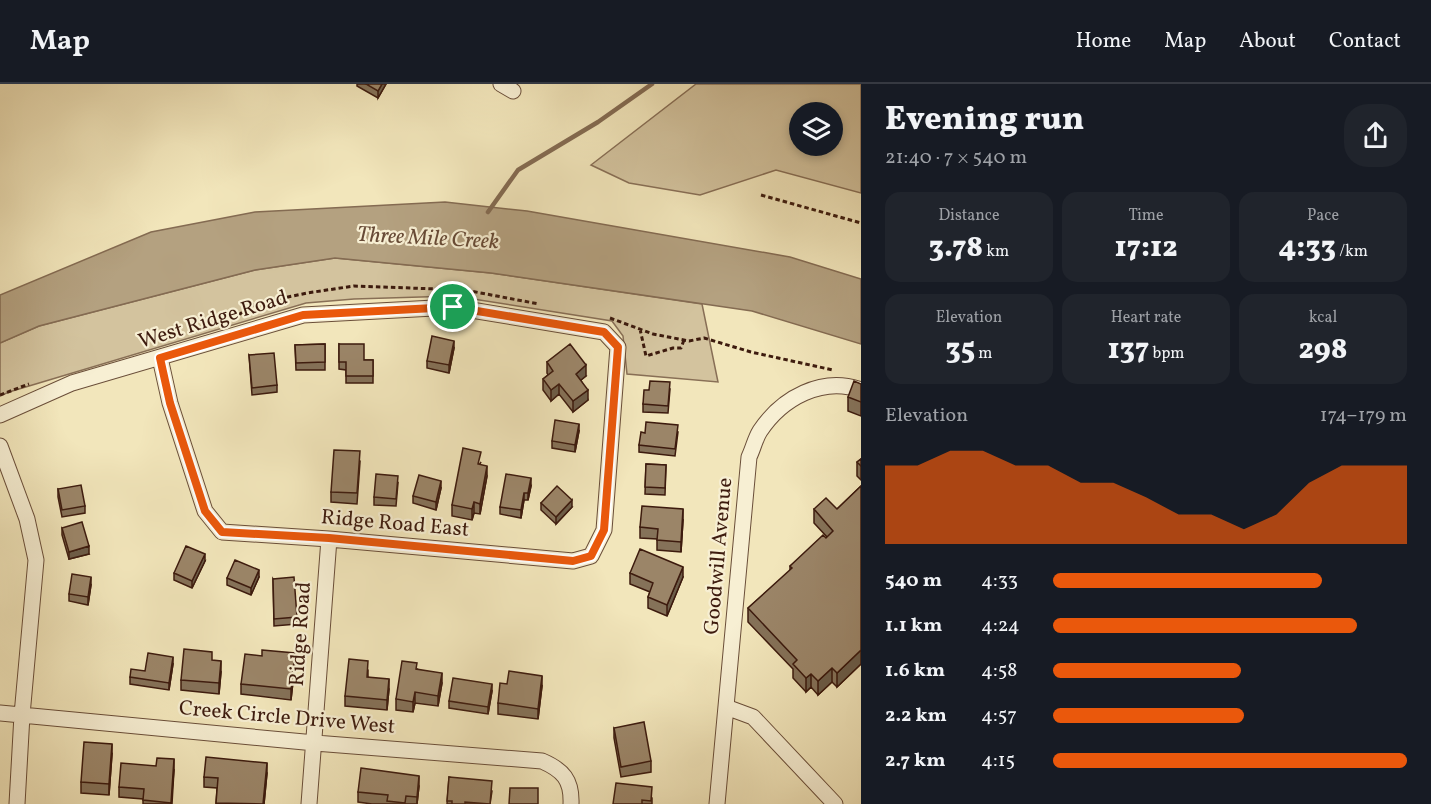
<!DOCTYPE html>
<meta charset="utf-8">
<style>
:root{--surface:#171b24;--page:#20242c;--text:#f1f3f6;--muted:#9ea1a6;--line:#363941;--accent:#ea580c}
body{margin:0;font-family:Vollkorn,serif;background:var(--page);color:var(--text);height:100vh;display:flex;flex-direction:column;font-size:22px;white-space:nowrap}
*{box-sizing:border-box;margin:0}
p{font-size:20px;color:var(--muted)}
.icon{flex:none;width:33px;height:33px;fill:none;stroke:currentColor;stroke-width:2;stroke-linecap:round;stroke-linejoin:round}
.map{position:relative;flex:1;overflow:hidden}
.panel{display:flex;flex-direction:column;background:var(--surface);width:570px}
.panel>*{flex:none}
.fabs{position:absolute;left:789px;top:18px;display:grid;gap:12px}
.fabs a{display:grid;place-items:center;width:54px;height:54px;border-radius:50%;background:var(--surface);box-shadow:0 3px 9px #0003;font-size:30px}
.pin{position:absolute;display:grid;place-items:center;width:51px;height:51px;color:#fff;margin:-26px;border:3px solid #fff;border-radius:50%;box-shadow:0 2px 6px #0007}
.round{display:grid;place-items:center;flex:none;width:63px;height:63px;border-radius:24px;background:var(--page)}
.overview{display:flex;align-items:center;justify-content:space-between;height:102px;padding:0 24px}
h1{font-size:33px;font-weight:800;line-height:45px}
.stats{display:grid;grid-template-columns:repeat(3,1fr);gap:9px;height:102px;padding:6px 24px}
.stats div{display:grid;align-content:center;border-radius:15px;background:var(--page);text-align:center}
.stats b{font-size:30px;font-weight:800}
.stats small{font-size:16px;font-weight:400}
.stats p{font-size:16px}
.chart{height:168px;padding:12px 24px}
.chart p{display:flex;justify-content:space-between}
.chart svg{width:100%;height:108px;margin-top:6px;fill:var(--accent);opacity:.7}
ul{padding:0 24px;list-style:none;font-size:20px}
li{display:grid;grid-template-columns:96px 72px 1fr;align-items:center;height:45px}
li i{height:15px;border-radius:8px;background:var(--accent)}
header{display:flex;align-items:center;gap:36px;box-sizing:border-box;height:84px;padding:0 30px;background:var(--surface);border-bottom:2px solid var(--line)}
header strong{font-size:28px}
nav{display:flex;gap:33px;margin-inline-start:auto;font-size:21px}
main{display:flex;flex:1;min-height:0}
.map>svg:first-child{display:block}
</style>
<header>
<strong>Map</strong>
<nav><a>Home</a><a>Map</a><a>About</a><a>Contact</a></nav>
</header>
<main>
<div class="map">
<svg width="861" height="720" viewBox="0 0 861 720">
<rect width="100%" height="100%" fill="#f2e6bb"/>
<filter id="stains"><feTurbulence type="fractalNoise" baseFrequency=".00333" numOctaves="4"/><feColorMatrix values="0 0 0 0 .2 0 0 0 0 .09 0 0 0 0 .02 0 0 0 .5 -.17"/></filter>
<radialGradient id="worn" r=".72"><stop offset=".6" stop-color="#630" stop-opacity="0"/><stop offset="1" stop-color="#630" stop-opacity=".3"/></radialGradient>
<path fill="#d3c39e" stroke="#886f56" stroke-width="1.5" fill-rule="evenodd" d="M696 0H861V109L776 86 700 111 629 99 591 81ZM832 28V62H800V28Z
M335 174 491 189 702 220 718 298 627 290 623 252 612 237 454 212 354 215 306 219 9 308 0 312V259L39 242 255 186Z"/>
<path fill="#b4a180" stroke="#846b52" stroke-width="1.5" d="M445 118 527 127 790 173 861 195V260L752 227 491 189 335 174 255 186 39 242 0 259V211L151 148 255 128Z"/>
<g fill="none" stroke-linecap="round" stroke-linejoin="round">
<path stroke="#846b52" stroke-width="4.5" d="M488 128 518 86 598 38 652 0"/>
<g stroke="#6a4e39" stroke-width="17">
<path id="minor" d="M501 0 513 7
M0 331 72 299 303 231 453 223 604 248 618 263 604 446 591 472 573 477 329 455 222 448 205 427 170 319 160 274
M0 362 27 435 36 476 22 631 17 720
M726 623 753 633 835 720
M0 629 315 659 542 677C563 686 572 696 571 720
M309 720 329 455
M717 720 749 373C753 365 755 355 760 347 782 314 822 292 861 306"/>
</g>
<path stroke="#3d1b0e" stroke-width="3" stroke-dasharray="4.5 3" stroke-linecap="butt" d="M761 111 861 139
M610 234 653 250 689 257 704 254 751 268 833 286
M232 235 255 220 307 209 354 202 465 206 539 220
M640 245 646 272 673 264H681L684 256
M0 311 29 300"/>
<use href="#minor" stroke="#f7efd3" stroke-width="15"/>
</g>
<path fill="#857259" stroke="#3d1b0e" stroke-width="1.5" d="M357 0H386L378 14 357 2Z
M325 260V286H296L295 261Z
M339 260 364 276H373V299H346V286L339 285Z
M454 264 449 289 427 284V277Z
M249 271 277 301V308L252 311Z
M547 278 586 292 581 296 588 316 573 328 559 310 551 317 543 306V295L548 291 547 289Z
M861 300V332L848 327V313Z
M670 305 668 329 643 328V320L649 306Z
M579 347 575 368 552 364V357Z
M678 348 675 372 639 368V361L645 349Z
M861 375V396L857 392V378Z
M360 378 357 420 331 418V408Z
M481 378 480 380 487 392 480 430 474 429 472 436 452 432V421Z
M646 380 666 381 665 411 645 410Z
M398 399 396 422 374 421V413Z
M531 402 528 416H524L521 434 500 430V423Z
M861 402V580L837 603 832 598 818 611 811 603 806 608 793 594V585L748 538V524L790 487V482L827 453 814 439V425H837Z
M441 404 436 426 413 419V412Z
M58 405 85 422V429L62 433 58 413Z
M541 419 572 423 556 440 541 426Z
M683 436 681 468 657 466V455L640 454V443Z
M62 444 89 470 69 475 62 451Z
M205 477 192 504 174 496V489Z
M630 489 683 493 667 532 648 524V513L650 508 630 500Z
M259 493 251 511 227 501V494Z
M273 495 297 533V540L274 542Z
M91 501 88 521 69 517V510Z
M173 580 169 606 130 600V593L145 587Z
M295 580 291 616 241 610V600Z
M417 585 442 599 438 622 415 619 413 628 396 626V615Z
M368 587V593L389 605 387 626 345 622V612Z
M221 588 219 610 181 606V596Z
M542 602 538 635 498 630V619Z
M492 607 488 630 449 624V617Z
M614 644 651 677V688L621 693 614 654Z
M112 670 109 711 81 709V698Z
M174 686 172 720H143V715L119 713V703Z
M267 689 264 720H216L217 704 204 703V693Z
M449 693 492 707 490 720H447Z
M419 702 417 720H372L358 718V708Z
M652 714V720H613Z"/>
<path fill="#6c5d49" stroke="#3d1b0e" stroke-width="1.5" d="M382 0H386L378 14V7Z
M454 257V264L449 289V281Z
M586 281V292L576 300V290Z
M559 300V310L551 317V306Z
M588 306V316L573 328V317Z
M579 340V347L575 368V361Z
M487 382V392L480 430V420Z
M531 394V402L528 416V409Z
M441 397V404L436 426V418Z
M524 409V416L521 434V426Z
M572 416V423L556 440V433Z
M474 418V429L472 436V425Z
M683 425V436L681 468V458Z
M89 462V470L69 475V468Z
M205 470V477L192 504V497Z
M683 483V493L667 532V521Z
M259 486V493L251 511V504Z
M91 493V501L88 521V513Z
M861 566V580L837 603V589Z
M295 569V580L291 616V605Z
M173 573V580L169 606V599Z
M221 577V588L219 610V599Z
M832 584V598L818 611V597Z
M442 589V599L438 622V612Z
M811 590V603L806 608V594Z
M542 592V602L538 635V625Z
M389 595V605L387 626V616Z
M492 600V607L488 630V623Z
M415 608V619L413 628V618Z
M112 660V670L109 711V700Z
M174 675V686L171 720Z
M267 679V689L264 720H263Z
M419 692V702L417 720V713Z"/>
<path fill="#9b8568" stroke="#3d1b0e" stroke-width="1.5" d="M366 0H382L378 7Z
M432 252 454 257 449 281 427 277Z
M325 260V278L296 279 295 261Z
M339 260H364V276H373V292H346V278H339Z
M570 260 586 281 576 290 588 306 573 317 559 300 551 306 543 295 553 287 547 278Z
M274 269 277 301 252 304 249 271Z
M650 297 670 298 668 322 643 320 644 306H649Z
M854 297 861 300V318L848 313Z
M555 336 579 340 575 361 552 357Z
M646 338 678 341 675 365 639 361 641 348 645 349Z
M463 364 481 368 478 380 487 382 480 420 474 418 472 425 452 421Z
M334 366 360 367 357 409 331 408Z
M861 375V382L857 378Z
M646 380 666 381 665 404 645 403Z
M376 390 398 392 396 415 374 413Z
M506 390 531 394 528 409H524L521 426 500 423Z
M419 391 441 397 436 418 413 412Z
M81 401 85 422 62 426 58 405Z
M557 402 572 416 556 433 541 419Z
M861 402V566L837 589 832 584 818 597 811 590 806 594 793 580 797 576 748 524 792 484 790 482 823 451 826 454 833 447 814 425 826 414 837 425Z
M642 422 683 425 681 458 657 456 658 445 640 443Z
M82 438 89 462 69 468 62 444Z
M186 462 205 470 192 497 174 489Z
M640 465 683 483 667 521 648 513 653 499 630 489Z
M235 476 259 486 251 504 227 494Z
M72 490 91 493 88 513 69 510Z
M294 493 297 533 274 535 273 495Z
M184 565 212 568V576L221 577 219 599 181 596Z
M262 566 295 569 291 605 241 600 245 570 262 572Z
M148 569 173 573 169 599 130 593 131 585 145 587Z
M349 575 368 577 367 593 389 595 387 616 345 612Z
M402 577 417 579 416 585 442 589 438 612 415 608 413 618 396 615Z
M509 587 542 592 538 625 498 619 500 599 507 600Z
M453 594 492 600 488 623 449 617Z
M644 638 651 677 621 683 614 644Z
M84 658 112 660 109 700 81 698Z
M206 673 267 679 263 720 216 719 218 694 204 693Z
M157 674 174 675 171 719 143 716 144 705 119 703 121 679 156 682Z
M361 684 419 692 417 713 406 712 405 719 387 717 388 711 358 708Z
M449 693 492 697 490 720 465 718V720H452V717H447Z
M616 699 652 703 651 717 642 716V720H613Z
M510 704H538V720H509Z"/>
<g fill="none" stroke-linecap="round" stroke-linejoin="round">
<g stroke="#fff" stroke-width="12">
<path id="route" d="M453 223 604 248 618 263 604 446 591 472 573 477 329 454 222 448 205 427 170 319 160 274 303 231Z"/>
</g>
<use href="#route" stroke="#ea580c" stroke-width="8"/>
</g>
<g text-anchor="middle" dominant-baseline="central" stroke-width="4.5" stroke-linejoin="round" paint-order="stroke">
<g font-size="21" fill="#3d1b0e" stroke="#f7efd3">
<text transform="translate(213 236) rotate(-17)">West Ridge Road</text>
<text transform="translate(395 440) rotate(5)">Ridge Road East</text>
<text transform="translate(719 472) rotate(-85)">Goodwill Avenue</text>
<text transform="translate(301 550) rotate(-86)">Ridge Road</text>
<text transform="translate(287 634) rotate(5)">Creek Circle Drive West</text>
</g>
<g font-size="22" font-style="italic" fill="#674a36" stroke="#f7efd3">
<text transform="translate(428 155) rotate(3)">Three Mile Creek</text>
</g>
</g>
<rect width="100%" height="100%" filter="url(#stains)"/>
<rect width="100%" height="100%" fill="url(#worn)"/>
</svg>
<div class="fabs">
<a><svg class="icon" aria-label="layers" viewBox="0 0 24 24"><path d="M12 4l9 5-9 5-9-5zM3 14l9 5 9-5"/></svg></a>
</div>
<div class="pin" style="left:453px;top:223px;background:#1e9e55"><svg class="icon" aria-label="arrive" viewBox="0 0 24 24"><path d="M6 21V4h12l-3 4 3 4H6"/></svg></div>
</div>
<section class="panel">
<div class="overview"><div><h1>Evening run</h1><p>21:40 · 7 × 540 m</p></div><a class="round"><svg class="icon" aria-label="share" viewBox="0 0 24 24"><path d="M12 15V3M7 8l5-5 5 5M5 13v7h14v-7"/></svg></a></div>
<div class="stats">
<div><p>Distance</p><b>3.78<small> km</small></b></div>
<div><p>Time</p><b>17:12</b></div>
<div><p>Pace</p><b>4:33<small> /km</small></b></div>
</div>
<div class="stats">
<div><p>Elevation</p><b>35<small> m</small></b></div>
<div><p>Heart rate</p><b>137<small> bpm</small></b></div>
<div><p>kcal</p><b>298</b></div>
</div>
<div class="chart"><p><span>Elevation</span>174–179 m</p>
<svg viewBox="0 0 160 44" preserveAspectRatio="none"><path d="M0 44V12L10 12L20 6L30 6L40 12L50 12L60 19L70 19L80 25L90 32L100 32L110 38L120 32L130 19L140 12L150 12L160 12V44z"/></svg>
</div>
<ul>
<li><b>540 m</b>4:33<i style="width:76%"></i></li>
<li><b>1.1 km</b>4:24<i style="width:86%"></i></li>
<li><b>1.6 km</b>4:58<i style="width:53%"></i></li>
<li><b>2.2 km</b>4:57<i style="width:54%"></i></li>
<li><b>2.7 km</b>4:15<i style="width:100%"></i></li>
</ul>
</section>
</main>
